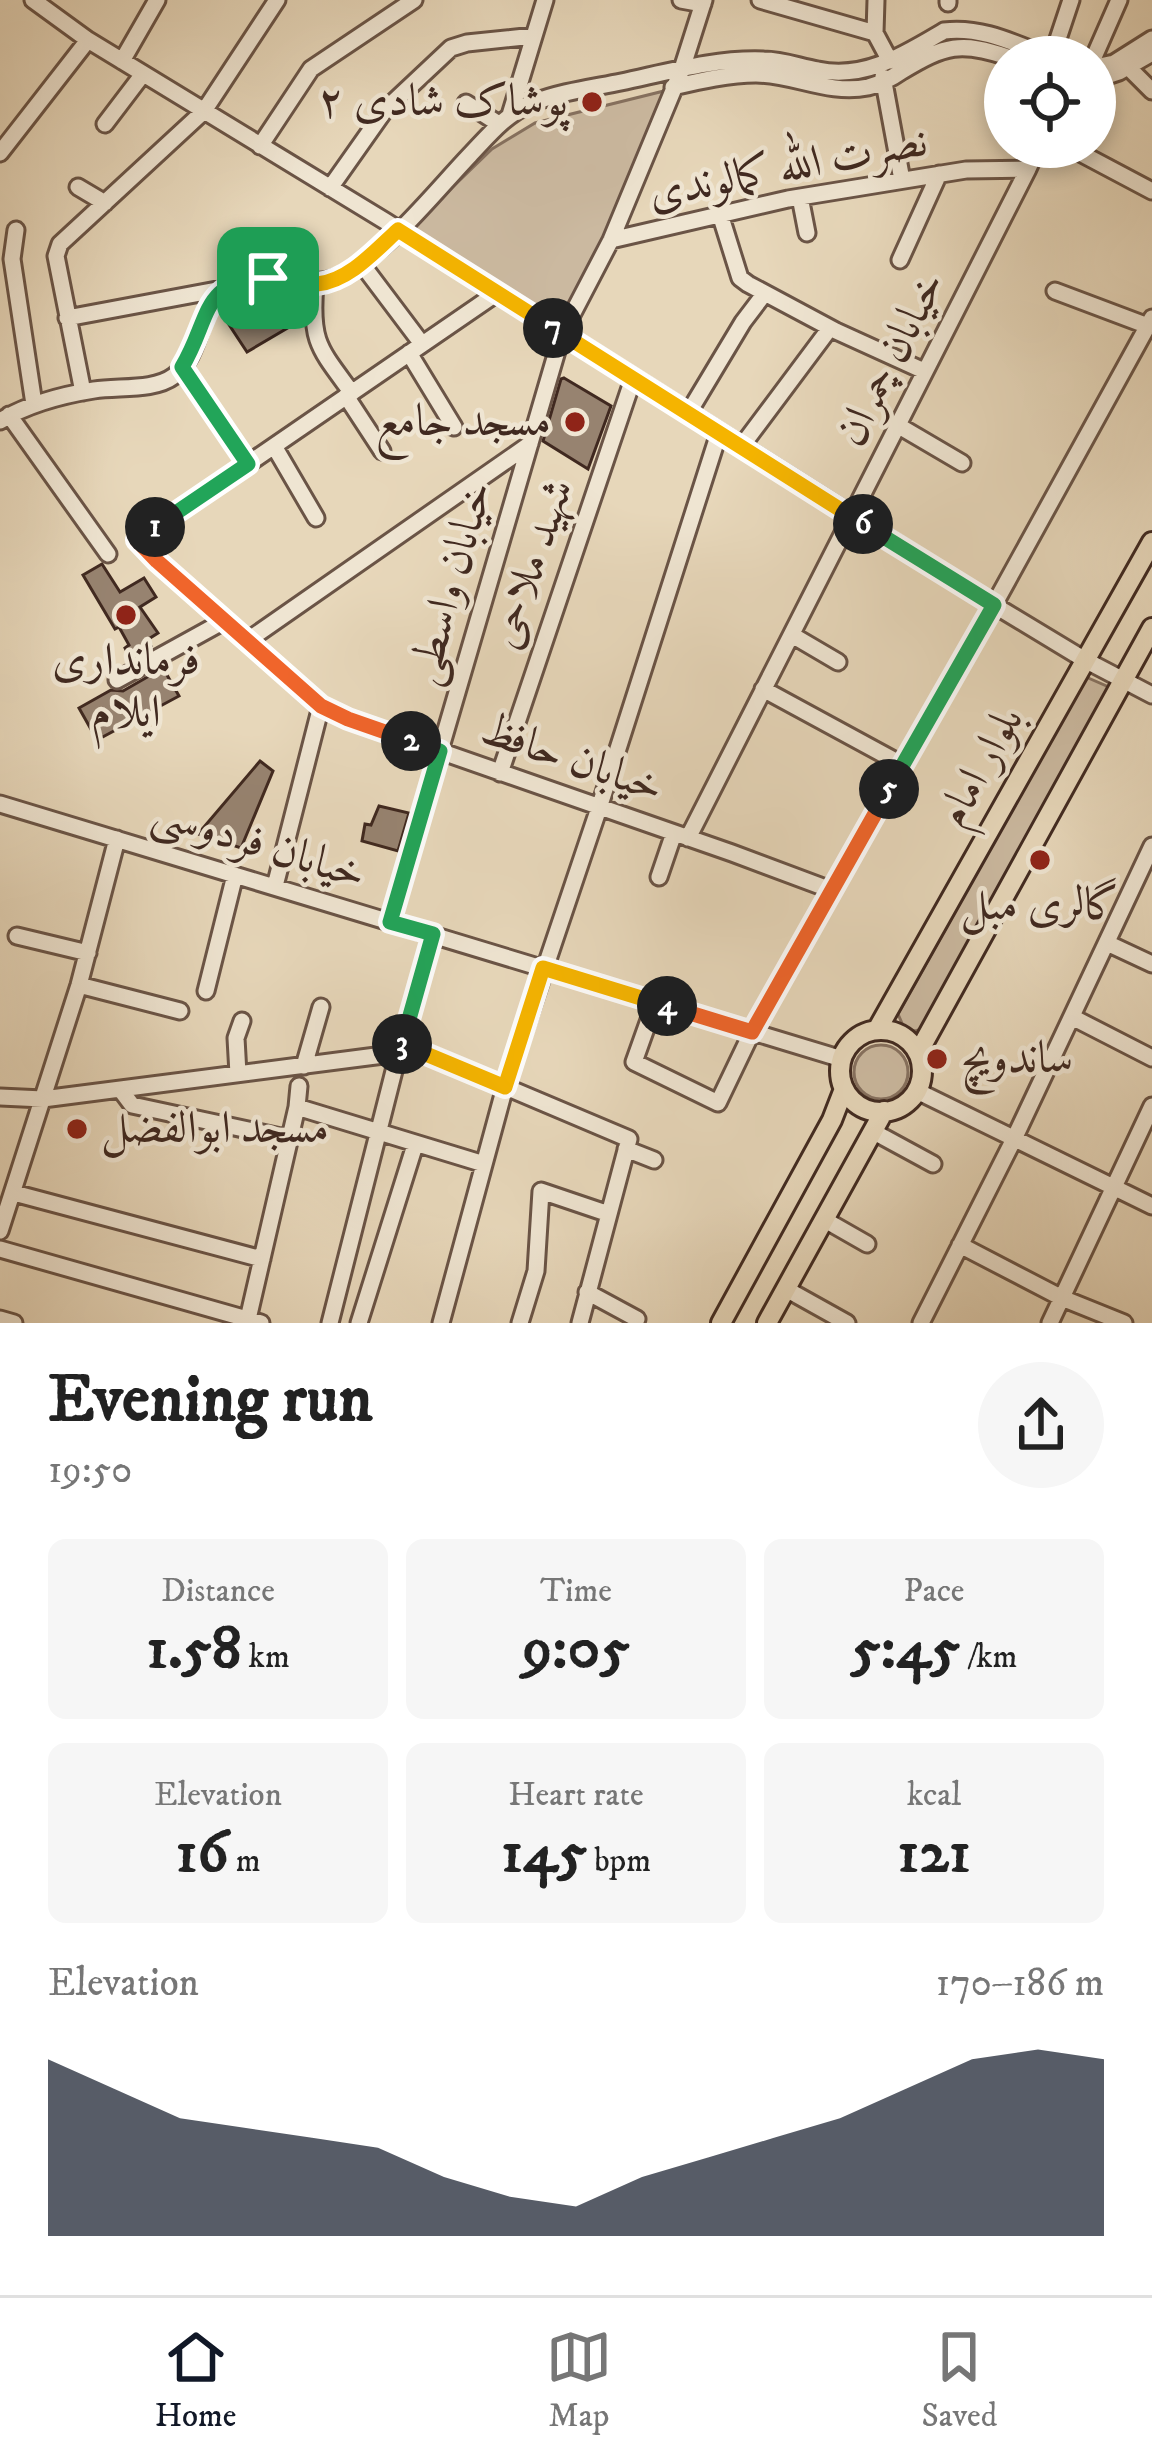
<!DOCTYPE html>
<meta charset="utf-8">
<style>
:root{--surface:#fff;--page:#f6f6f6;--text:#222;--muted:#767676;--line:#e0e0e0;--accent:#111827}
body{margin:0;font-family:"IM FELL DW Pica",Amiri,serif;background:var(--page);color:var(--text);height:100vh;display:flex;flex-direction:column;font-size:45px;white-space:nowrap}
*{box-sizing:border-box;margin:0}
p{font-size:39px;color:var(--muted)}
.icon{flex:none;width:66px;height:66px;fill:none;stroke:currentColor;stroke-width:2;stroke-linecap:round;stroke-linejoin:round}
.map{position:relative;height:1323px;overflow:hidden}
.details{display:flex;flex-direction:column;background:var(--surface);flex:1}
.details>*{flex:none}
.buttons{position:absolute;left:984px;top:36px;display:grid;gap:24px}
.buttons a{display:grid;place-items:center;width:132px;height:132px;border-radius:50%;background:var(--surface);box-shadow:0 6px 18px #0003;font-size:60px}
.pin{position:absolute;display:grid;place-items:center;width:102px;height:102px;color:#fff;margin:-51px;border-radius:24px;box-shadow:0 6px 18px #0006}
.km{position:absolute;width:60px;height:60px;margin:-30px;border-radius:50%;background:#222;color:#fff;font-size:33px;line-height:60px;text-align:center}
.round{display:grid;place-items:center;flex:none;width:126px;height:126px;border-radius:63px;background:var(--page)}
.head{display:flex;align-items:center;justify-content:space-between;height:204px;padding:0 48px}
h1{font-size:66px;font-weight:800;line-height:90px}
.figures{display:grid;grid-template-columns:repeat(3,1fr);gap:18px;height:204px;padding:12px 48px}
.figures div{display:grid;align-content:center;border-radius:18px;background:var(--page);text-align:center}
.figures b{font-size:60px;font-weight:800}
.figures small{font-size:33px;font-weight:400}
.figures p{font-size:33px}
.chart{height:336px;padding:24px 48px}
.chart p{display:flex;justify-content:space-between}
.chart svg{width:100%;height:216px;margin-top:12px;fill:var(--accent);opacity:.7}
.dock{display:flex;justify-content:space-around;align-items:center;height:168px;border-top:3px solid var(--line);background:var(--surface);font-size:33px;color:var(--muted)}
.dock a{display:grid;justify-items:center;gap:6px}
.dock .selected{color:var(--accent)}
.map>svg:first-child{display:block}
</style>
<div class="map">
<svg width="1152" height="1323" viewBox="0 0 1152 1323">
<rect width="100%" height="100%" fill="#e7d7ba"/>
<filter id="stains"><feTurbulence type="fractalNoise" baseFrequency=".00167" numOctaves="4"/><feColorMatrix values="0 0 0 0 .2 0 0 0 0 .09 0 0 0 0 .02 0 0 0 .5 -.17"/></filter>
<radialGradient id="worn" r=".72"><stop offset=".6" stop-color="#630" stop-opacity="0"/><stop offset="1" stop-color="#630" stop-opacity=".3"/></radialGradient>
<path fill="#cbb9a0" stroke="#867160" stroke-width="3" d="M668 90 609 240 561 330 414 229 431 208 492 149 535 123Z
M1086 677 1111 688 922 1029 915 1031 904 1028 898 1014Z
M854 1072a27 27 0 1 1 54 0a27 27 0 1 1-54 0Z"/>
<path fill="#978370" stroke="#402920" stroke-width="3" d="M240 304 282 312 291 326 247 352 224 317Z
M564 378 611 406 588 469 543 441 561 379Z
M102 564 120 592 144 578 156 597 140 607 158 633 147 640 151 646 130 658 125 648 129 645 119 627 115 629 83 575Z
M163 668 179 696 97 740 79 708 111 690 123 691Z
M260 761 273 771 241 848 198 834Z
M379 806 409 813 398 851 362 841 365 824 371 825Z"/>
<g fill="none" stroke-linecap="round" stroke-linejoin="round">
<g stroke="#6a5446" stroke-width="21">
<path id="minor" d="M33 0 88 40 385 221 994 605 1085 660 1152 695
M681 0 703 4
M760 0 875 33 890 61
M948 3V0
M875 33 876 0
M1052 57 1071 0
M1094 57 1119 0
M122 61 157 0
M1095 67 1114 63 1152 39
M1128 67 1152 91
M883 77 902 180
M1095 80 1119 72 1152 53
M673 87C699 81 729 74 756 74 794 74 828 95 868 87 881 84 892 78 902 71 945 45 961 41 1008 57
M466 103 499 124
M510 115 545 0
M105 124 143 74
M260 146 311 69 414 0
M1069 147 1152 191
M0 153 88 40
M78 187 105 203
M330 188 385 110 451 48 467 43 534 36
M800 197 807 233
M720 214 740 278 748 284 836 331 924 371
M16 230 12 259 34 404
M611 240 788 199 966 170 1028 169 1038 147
M900 260 939 174
M361 263 422 344
M315 284C310 342 319 348 352 393
M1055 291 1148 326
M497 293 137 540 157 561 321 706 348 719 732 853 831 890
M67 318 222 289
M409 353 454 427
M182 367 248 464
M83 392 56 256 60 244 204 111 277 0
M346 396 382 451
M689 412 743 322 765 293
M9 415 108 554
M0 421C28 404 62 395 94 390 119 386 154 391 174 376 206 352 197 293 238 280 275 269 310 293 345 274 391 248 434 193 470 155 489 135 506 114 532 103 560 92 591 88 621 82 668 72 716 58 764 60 783 60 800 67 818 70 865 80 905 54 944 31 981 26 1016 44 1050 57
M899 426 962 463
M274 446 316 518
M741 447 830 328
M792 635 838 662
M247 641 530 444
M117 680 224 621
M763 689 903 765
M500 773 633 379
M0 804 842 1059
M688 838 1028 169
M659 877 674 833
M275 886 321 706
M390 921 562 334 611 240 682 69 704 0
M17 936 88 953
M1107 943 1152 964
M79 985 180 1011
M206 991 235 875
M655 1003 634 1062 718 1103 752 1032 994 605 1152 318
M1072 1017 1152 1058
M402 1043 629 1139 580 1323
M304 1066 321 1007
M238 1074 236 1038 242 1021
M120 1089 132 1105 290 1139
M917 1091 1152 1206
M0 1097 43 1099 399 1053
M297 1107 484 1164
M874 1132 933 1164
M626 1149 654 1160
M14 1193 262 1259
M825 1220 867 1244
M0 1231 79 985 117 839
M960 1245 1062 1298 1124 1323
M0 1249 261 1323
M786 1289 847 1323
M587 1292 637 1319
M0 1319 14 1323
M248 1319 297 1107 299 1086
M330 1323 396 1063 433 935
M359 1323 415 1145
M441 1323 505 1087 599 808 719 433
M520 1323 536 1271 541 1191 609 1214
M921 1323 1014 1139 1152 846
M1050 1323 1152 1106"/>
</g>
<g stroke="#402920" stroke-width="24">
<path id="major" d="M877 1030 1152 542
M840 1071a41 41 0 1 1 82 0a41 41 0 1 1-82 0Z
M918 1053 1152 628
M721 1323 832 1120 844 1089
M767 1323 884 1111"/>
</g>
<use href="#minor" stroke="#efe5d2" stroke-width="15"/>
<use href="#major" stroke="#e7d7ba" stroke-width="18"/>
</g>
<g fill="none" stroke-linecap="round" stroke-linejoin="round">
<g stroke="#fff" stroke-width="24">
<path id="split-1" d="M155 527 248 464 182 367C211 319 200 280 268 278"/>
</g>
<g stroke="#fff" stroke-width="24">
<path id="split-2" d="M155 527 137 540 157 561 321 706 348 719 411 741"/>
</g>
<g stroke="#fff" stroke-width="24">
<path id="split-3" d="M402 1044 433 934 390 922 440 751 411 741"/>
</g>
<g stroke="#fff" stroke-width="24">
<path id="split-4" d="M402 1044 505 1087 543 968 667 1006"/>
</g>
<g stroke="#fff" stroke-width="24">
<path id="split-5" d="M667 1006 752 1032 889 789"/>
</g>
<g stroke="#fff" stroke-width="24">
<path id="split-6" d="M863 524 994 605 889 789"/>
</g>
<g stroke="#fff" stroke-width="24">
<path id="split-7" d="M553 328 863 524"/>
</g>
<g stroke="#fff" stroke-width="24">
<path id="split-8" d="M268 278C284 280 302 285 317 284 349 281 376 250 398 230L553 328"/>
</g>
<use href="#split-1" stroke="#22a559" stroke-width="15"/>
<use href="#split-2" stroke="#f0652b" stroke-width="15"/>
<use href="#split-3" stroke="#22a559" stroke-width="15"/>
<use href="#split-4" stroke="#f5b400" stroke-width="15"/>
<use href="#split-5" stroke="#f0652b" stroke-width="15"/>
<use href="#split-6" stroke="#22a559" stroke-width="15"/>
<use href="#split-7" stroke="#f5b400" stroke-width="15"/>
<use href="#split-8" stroke="#f5b400" stroke-width="15"/>
</g>
<g fill="#8f2418" stroke="#efe5d2" stroke-width="4.5">
<circle cx="592" cy="102" r="12"/>
<circle cx="575" cy="422" r="12"/>
<circle cx="126" cy="615" r="12"/>
<circle cx="1040" cy="860" r="12"/>
<circle cx="937" cy="1059" r="12"/>
<circle cx="77" cy="1129" r="12"/>
</g>
<g text-anchor="middle" dominant-baseline="central" stroke-width="9" stroke-linejoin="round" paint-order="stroke">
<g font-size="45" fill="#402920" stroke="#efe5d2" text-anchor="end">
<text x="568" y="102">پوشاک شادی ۲</text>
<text x="551" y="422">مسجد جامع</text>
<text x="126" y="661" text-anchor="middle">فرمانداری<tspan x="126" dy="52">ایلام</tspan></text>
<text x="1040" y="906" text-anchor="middle">گالری مبل</text>
<text x="961" y="1059" text-anchor="start">ساندویچ</text>
<text x="101" y="1129" text-anchor="start">مسجد ابوالفضل</text>
</g>
<g font-size="45" fill="#402920" stroke="#efe5d2">
<text transform="translate(788 168) rotate(-11)">نصرت الله کمالوندی</text>
<text transform="translate(891 359) rotate(-63)">خیابان چمران</text>
<text transform="translate(532 564) rotate(-71)">شهید ملاحی</text>
<text transform="translate(451 583) rotate(-74)">خیابان واسطی</text>
<text transform="translate(572 759) rotate(19)">خیابان حافظ</text>
<text transform="translate(981 767) rotate(-61)">بلوار امام</text>
<text transform="translate(259 844) rotate(17)">خیابان فردوسی</text>
</g>
</g>
<rect width="100%" height="100%" filter="url(#stains)"/>
<rect width="100%" height="100%" fill="url(#worn)"/>
</svg>
<div class="buttons">
<a><svg class="icon" aria-label="locate" viewBox="0 0 24 24"><circle cx="12" cy="12" r="6"/><path d="M12 2v4M12 18v4M2 12h4M18 12h4"/></svg></a>
</div>
<div class="pin" style="left:268px;top:278px;background:#1e9e55"><svg class="icon" aria-label="arrive" viewBox="0 0 24 24"><path d="M6 21V4h12l-3 4 3 4H6"/></svg></div>
<b class="km" style="left:155px;top:527px">1</b>
<b class="km" style="left:411px;top:741px">2</b>
<b class="km" style="left:402px;top:1044px">3</b>
<b class="km" style="left:667px;top:1006px">4</b>
<b class="km" style="left:889px;top:789px">5</b>
<b class="km" style="left:863px;top:524px">6</b>
<b class="km" style="left:553px;top:328px">7</b>
</div>
<section class="details">
<div class="head"><div><h1>Evening run</h1><p>19:50</p></div><a class="round"><svg class="icon" aria-label="share" viewBox="0 0 24 24"><path d="M12 15V3M7 8l5-5 5 5M5 13v7h14v-7"/></svg></a></div>
<div class="figures">
<div><p>Distance</p><b>1.58<small> km</small></b></div>
<div><p>Time</p><b>9:05</b></div>
<div><p>Pace</p><b>5:45<small> /km</small></b></div>
</div>
<div class="figures">
<div><p>Elevation</p><b>16<small> m</small></b></div>
<div><p>Heart rate</p><b>145<small> bpm</small></b></div>
<div><p>kcal</p><b>121</b></div>
</div>
<div class="chart"><p><span>Elevation</span>170–186 m</p>
<svg viewBox="0 0 160 44" preserveAspectRatio="none"><path d="M0 44V8L10 14L20 20L30 22L40 24L50 26L60 32L70 36L80 38L90 32L100 28L110 24L120 20L130 14L140 8L150 6L160 8V44z"/></svg>
</div>
</section>
<nav class="dock">
<a class="selected"><svg class="icon" aria-label="home" viewBox="0 0 24 24"><path d="M3 11l9-7 9 7M6 9v11h12V9"/></svg>Home</a>
<a><svg class="icon" aria-label="map" viewBox="0 0 24 24"><path d="M3 6l6-2 6 2 6-2v14l-6 2-6-2-6 2zM9 4v14M15 6v14"/></svg>Map</a>
<a><svg class="icon" aria-label="saved" viewBox="0 0 24 24"><path d="M7 4h10v16l-5-4-5 4z"/></svg>Saved</a>
</nav>
